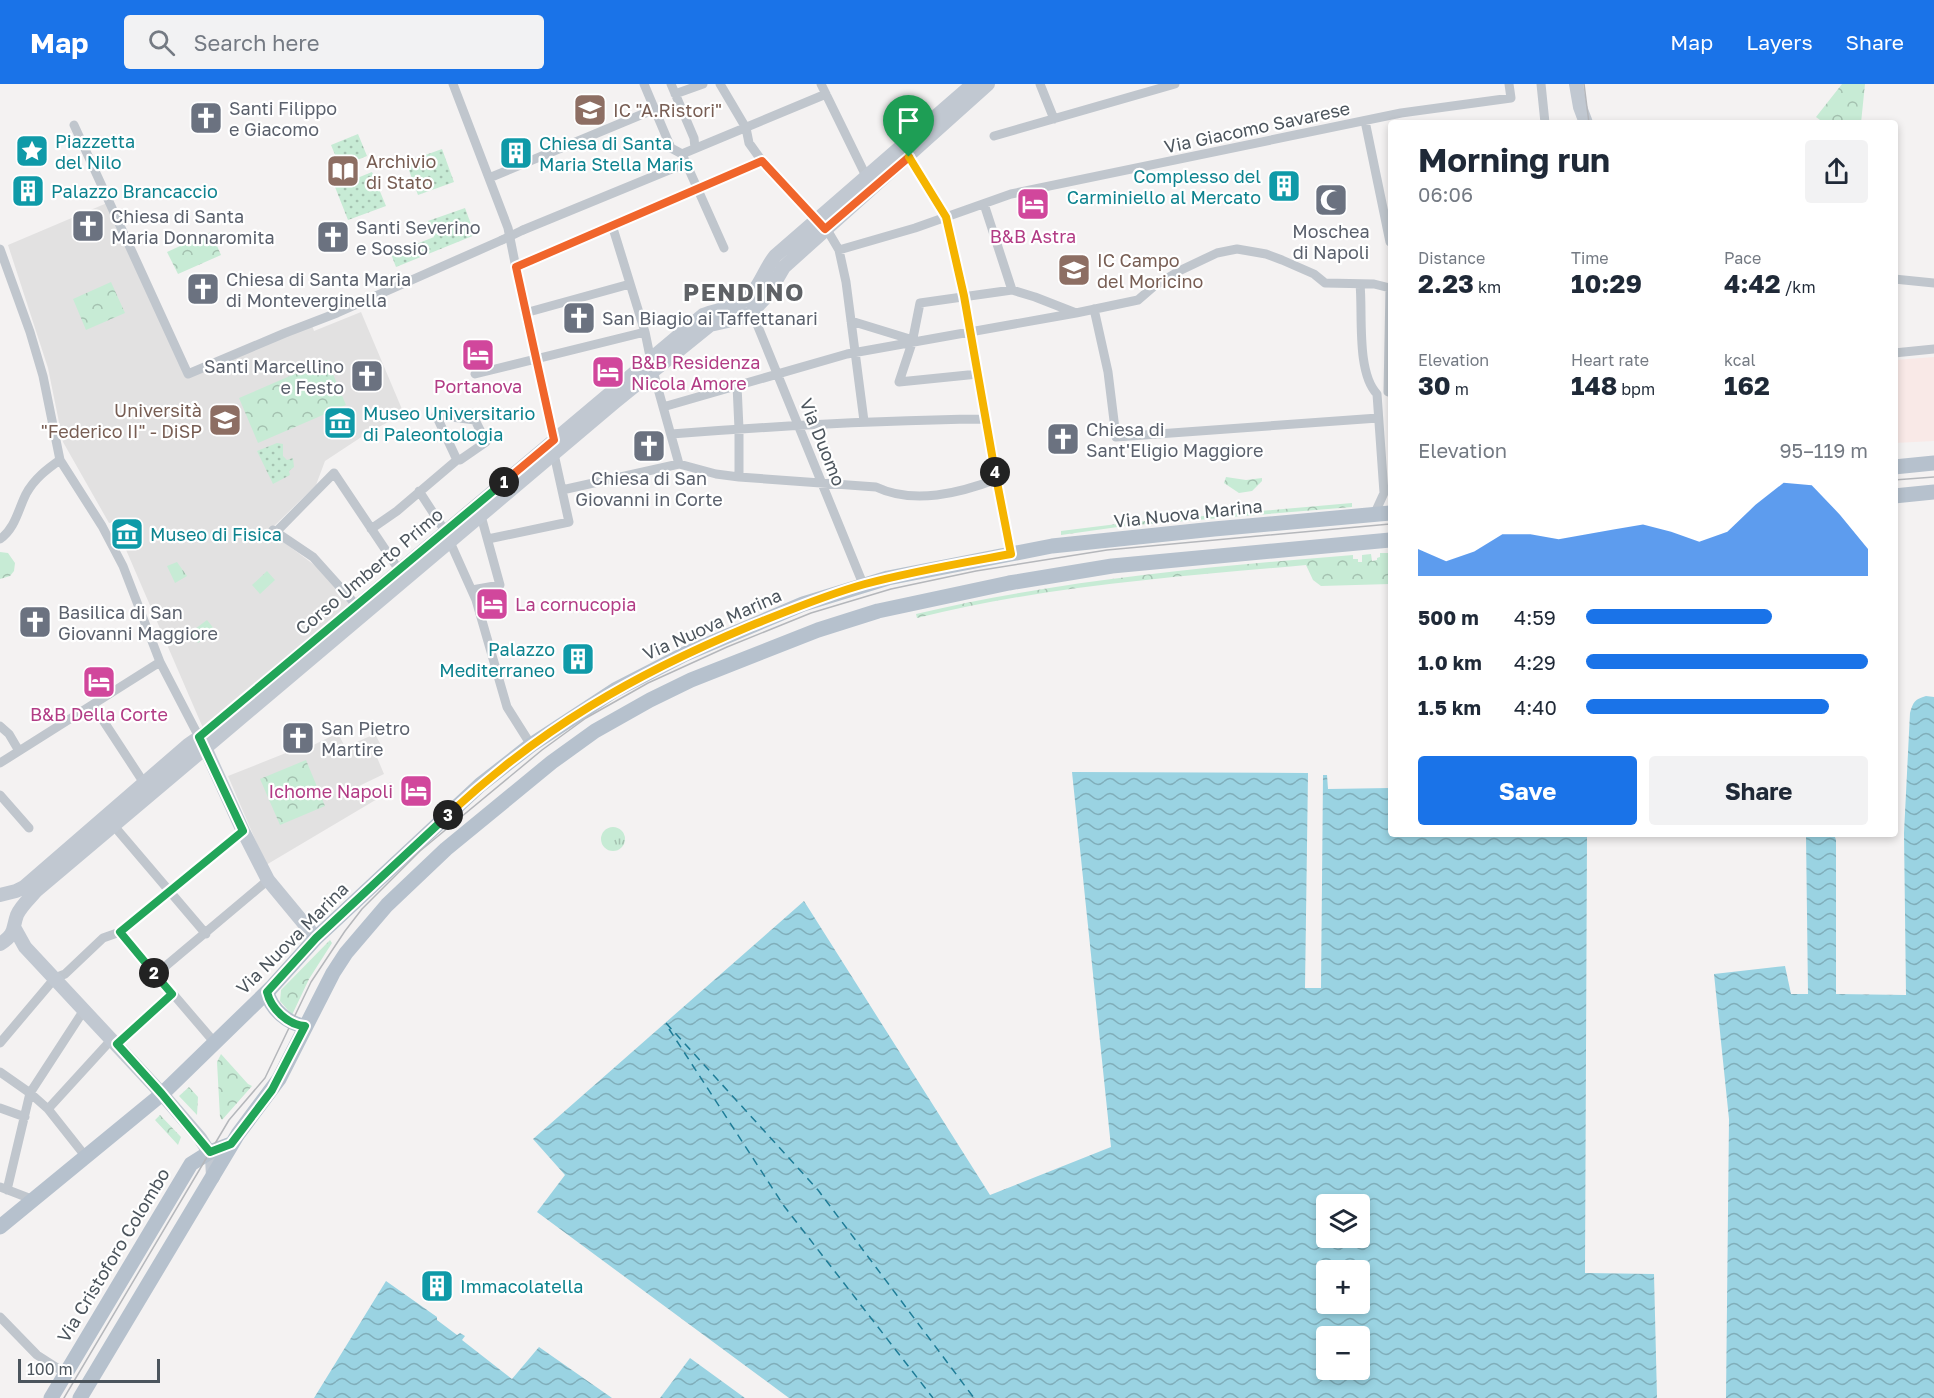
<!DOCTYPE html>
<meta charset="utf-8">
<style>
:root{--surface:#fff;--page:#f2f2f3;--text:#1f2937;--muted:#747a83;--accent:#1a73e8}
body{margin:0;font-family:"Golos Text",sans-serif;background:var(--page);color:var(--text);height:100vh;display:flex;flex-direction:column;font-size:22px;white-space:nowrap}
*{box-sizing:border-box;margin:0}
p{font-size:20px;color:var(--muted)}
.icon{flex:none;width:33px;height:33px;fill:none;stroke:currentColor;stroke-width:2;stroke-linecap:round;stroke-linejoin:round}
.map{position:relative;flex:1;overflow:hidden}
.side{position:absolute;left:1388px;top:36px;width:510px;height:717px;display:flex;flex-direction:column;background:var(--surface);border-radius:6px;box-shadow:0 3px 9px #0003}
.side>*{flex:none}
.buttons{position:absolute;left:1316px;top:1110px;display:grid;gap:12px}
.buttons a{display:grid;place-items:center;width:54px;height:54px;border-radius:6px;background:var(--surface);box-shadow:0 3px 9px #0003;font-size:30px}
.scale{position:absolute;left:18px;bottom:15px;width:142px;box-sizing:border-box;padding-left:6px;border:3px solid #4c555d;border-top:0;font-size:16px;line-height:21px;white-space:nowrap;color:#4c555d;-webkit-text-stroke:4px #fff;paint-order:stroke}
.pin{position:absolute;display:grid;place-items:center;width:51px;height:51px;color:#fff;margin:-62px -26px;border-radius:50% 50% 50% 0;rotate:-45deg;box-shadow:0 0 6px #0007}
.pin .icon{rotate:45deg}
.km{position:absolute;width:30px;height:30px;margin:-15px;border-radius:50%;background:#222;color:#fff;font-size:16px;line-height:30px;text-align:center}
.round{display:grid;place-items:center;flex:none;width:63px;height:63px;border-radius:6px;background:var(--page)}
.headline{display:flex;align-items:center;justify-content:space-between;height:102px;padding:0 30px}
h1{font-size:33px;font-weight:700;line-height:45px}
.figures{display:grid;grid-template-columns:repeat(3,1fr);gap:9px;height:102px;padding:6px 30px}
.figures div{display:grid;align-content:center}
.figures b{font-size:26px;font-weight:700}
.figures small{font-size:16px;font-weight:400}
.figures p{font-size:16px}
.chart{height:168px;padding:12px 30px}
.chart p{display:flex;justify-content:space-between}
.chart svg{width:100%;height:108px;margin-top:6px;fill:var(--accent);opacity:.7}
.button{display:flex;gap:12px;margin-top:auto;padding:12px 30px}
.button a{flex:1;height:69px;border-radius:6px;background:var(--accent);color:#fff;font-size:24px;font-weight:700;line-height:69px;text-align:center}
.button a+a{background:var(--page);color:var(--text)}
ul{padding:0 30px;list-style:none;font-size:20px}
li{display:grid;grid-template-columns:96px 72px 1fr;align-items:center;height:45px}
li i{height:15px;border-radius:8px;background:var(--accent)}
header{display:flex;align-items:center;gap:36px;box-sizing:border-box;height:84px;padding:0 30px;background:var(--accent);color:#fff}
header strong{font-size:28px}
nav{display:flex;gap:33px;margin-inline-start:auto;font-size:21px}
.search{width:420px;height:54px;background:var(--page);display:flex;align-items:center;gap:15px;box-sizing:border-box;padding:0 21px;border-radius:6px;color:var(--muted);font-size:22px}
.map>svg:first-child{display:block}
</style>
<header>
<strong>Map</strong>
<div class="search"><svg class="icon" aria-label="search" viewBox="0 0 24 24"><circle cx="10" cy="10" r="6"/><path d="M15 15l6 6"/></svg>Search here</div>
<nav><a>Map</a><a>Layers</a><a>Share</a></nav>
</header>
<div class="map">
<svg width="1934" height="1314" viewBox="0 0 1934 1314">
<defs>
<pattern id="grass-tufts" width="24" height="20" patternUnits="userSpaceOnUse" patternTransform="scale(1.5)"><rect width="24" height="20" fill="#c7ebd5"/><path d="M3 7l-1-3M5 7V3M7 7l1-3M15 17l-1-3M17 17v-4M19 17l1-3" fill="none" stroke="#a4c1b0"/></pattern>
<pattern id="forest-crowns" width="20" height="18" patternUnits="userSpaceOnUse" patternTransform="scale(1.5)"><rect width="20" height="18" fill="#c7ebd5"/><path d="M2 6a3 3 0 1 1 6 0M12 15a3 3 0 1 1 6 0" fill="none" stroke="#a4c1b0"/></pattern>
<pattern id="garden-dots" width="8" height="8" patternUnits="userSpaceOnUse" patternTransform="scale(1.5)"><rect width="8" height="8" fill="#c7ebd5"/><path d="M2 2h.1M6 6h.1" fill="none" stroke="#a4c1b0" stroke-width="1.8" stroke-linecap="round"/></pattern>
<pattern id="water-waves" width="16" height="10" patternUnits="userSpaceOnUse" patternTransform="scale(1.5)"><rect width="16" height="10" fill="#9ad3e2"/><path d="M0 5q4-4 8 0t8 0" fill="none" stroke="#80aeba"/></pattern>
</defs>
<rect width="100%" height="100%" fill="#f4f2f2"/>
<path fill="#e2e1e1" d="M107 119 187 292 312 241 314 247 361 228 404 330 369 348 325 377 316 401 269 447 317 483 350 520 203 644 114 438 109 439 63 358 48 284 8 161Z
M375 650 384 667 376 671 384 690 359 702 362 711 391 698 394 705 266 781 228 692 301 663 303 666 334 651 340 653 345 663Z"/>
<path fill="#f9e9e7" d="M1934 273V357L1895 359V276Z"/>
<path fill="url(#grass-tufts)" d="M177 478 187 492 175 499 167 482Z
M267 487 275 496 260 510 252 501Z
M207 536 215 546 198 559 191 548Z
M601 755a12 12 0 1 1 24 0a12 12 0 1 1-24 0Z"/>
<path fill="url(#forest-crowns)" d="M1842 0H1865L1861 39H1824L1816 33Z
M211 148 221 171 178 190 167 168Z
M111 198 125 229 86 246 73 215Z
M327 276 346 321 258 359 239 314Z
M1226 393 1246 396 1262 394V397L1252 407 1239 409 1224 399Z
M1352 419V423L1136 441 1135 438Z
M1125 439V442L1061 451V447Z
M0 468 8 469 15 479 14 487 10 492 0 495Z
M1380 469H1390V500L1321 502 1313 496 1306 481C1175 493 1044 502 917 534L916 530C1061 496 1205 483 1353 471V475H1358V478H1362V471L1371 470 1372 477 1377 476V474L1380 473Z
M306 676 325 722 280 741 260 695Z
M330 856 332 859 309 895 292 931 280 917 281 906Z
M221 970 248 1000 252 1002 222 1036 220 1033 217 978Z
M189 1003 198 1013 197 1031 179 1012Z
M160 1031 181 1053 178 1061 155 1036Z"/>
<path fill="url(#garden-dots)" d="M358 50 367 72 340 83 331 61Z
M442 65 454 98 418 111 406 78Z
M372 88 386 122 348 136 335 103Z
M465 124 475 151 396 183 391 170 434 153 428 137Z
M277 359 283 360V372L287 376 293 374 294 383 289 387 290 391 273 400 257 367Z"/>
<path fill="url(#water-waves)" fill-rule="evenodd" d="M1926 612 1934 613V1314H1726L1729 1035 1714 890 1785 882 1791 910H1808L1806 751 1834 750 1836 756V910L1906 911 1904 749 1910 629C1913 618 1915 615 1926 612Z
M1072 688 1308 689 1305 904H1321L1323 691H1327L1328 705 1390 704V750H1587L1585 1189 1654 1190 1657 1314H789L537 1128 565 1091 533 1055 804 817 990 1111 1111 1063ZM1326 1120H1359V1154H1326ZM1359 1186V1220H1326V1186ZM1359 1252V1286H1326V1252Z
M386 1197 437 1233V1236L457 1251 460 1249 465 1252 462 1256 512 1295 539 1263 612 1314H314Z
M690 1274 745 1314H660Z"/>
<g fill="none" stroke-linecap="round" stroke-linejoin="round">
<path stroke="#1e7c97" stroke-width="1.5" stroke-dasharray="8 6" stroke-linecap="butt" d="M666 939 818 1106 974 1314
M669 945 784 1122 933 1314"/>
<path stroke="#c0c6cd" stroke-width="9" d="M453 0 508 144 525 229 554 356
M644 0 671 64 682 70 724 164
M671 0 694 54 695 64
M720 0 746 44 749 59 762 77 829 149 839 166 846 198 864 337
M821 0 866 92
M1040 0 1054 35
M1541 0 1545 39
M675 10 703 0
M1365 37 1390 158
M74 41 188 290 285 249 337 229 502 156
M994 52 1175 0
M682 70 826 10
M909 73 946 133 964 212 985 335 1011 470
M489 94 655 25
M984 120 1012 206
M612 141 645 248 653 287 679 380
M523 146 686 79
M0 165 30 248 43 292 60 376 102 442 123 482 160 578 199 653
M839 166 915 144 1011 110 1401 29 1511 14 1509 0
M516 183 762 77
M1894 195 1934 199
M1360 200C1363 229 1356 288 1377 310L1384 409 1374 431
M1094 225 1108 288 1116 353 1378 334
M752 228 863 500
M525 229 630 200
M851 237 913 256
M1894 269 1934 265
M475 290 645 248
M978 290 899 298 912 259 920 219 1012 206 1035 213 1076 229
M737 301 739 345V393
M1388 308 1390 204
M663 323 847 270 1076 229 1138 216 1153 203 1179 187 1217 169 1237 165 1266 170 1282 176 1314 190 1325 199 1374 200 1390 204
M436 331 457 376
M671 350C776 342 880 336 985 335
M562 406 679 380 716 390 739 393 876 403C914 421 960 409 997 395
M419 407 445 447
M371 445 397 427 457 376H460L486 358 475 336 436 331
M273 446 313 473 357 522
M276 448 334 389 399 486
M0 455C15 445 18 426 26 410 34 395 47 385 60 376
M488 455 569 438 554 370
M450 458 476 516 507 623 531 661
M472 506 500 501 481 432
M93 621 144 699
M0 642 9 650 19 667
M0 679 160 578
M0 711 29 744
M114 742 206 850
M120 848 215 959
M155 891 268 796
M0 959 55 894 65 890 103 854 120 848 243 747
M117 961 172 910
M0 988 30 1009 48 1025 86 1073
M0 1024 25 1033
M48 1025 112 955
M0 1103 34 1116
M7 1106 30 1009 84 926
M0 1233 37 1271 65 1289"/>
<path stroke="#c1c8d1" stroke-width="14" d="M1576 0 1580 23 1586 39
M202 657 243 747 268 796 316 854
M0 811 16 807 24 803 188 661 211 645 703 231C715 226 729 225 740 219 758 210 763 187 775 172L973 0
M15 845 25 863 162 1010 200 1054 212 1073 213 1093
M0 860C16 850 12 845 17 831 21 822 30 814 36 807L615 318 710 241 741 234 751 229 767 212 784 183 988 0"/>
<path stroke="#b6c1cd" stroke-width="15" d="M1894 383 1934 379
M1894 412 1934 408
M267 908C271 925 288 940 305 942
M0 1143 162 1010 271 904 316 854 480 701 531 661 615 606 685 570 803 520 888 494 1052 462 1214 445 1390 429
M51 1314 191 1080 210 1068 231 1060
M80 1314 238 1050 279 995 333 889 346 869 387 821 446 765 552 678 595 647 650 616 691 596 818 546 878 527 1009 499 1112 482 1390 456"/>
<path stroke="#b5b7bb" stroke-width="1.5" d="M1584 0 1589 39
M1894 396 1934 393
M64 1314 229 1036 265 994 311 898 345 847 362 825 420 767 542 666 586 634 648 599 727 563 811 529 891 505 976 487 1107 466 1390 440"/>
<path stroke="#c0c6cd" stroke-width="9" d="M502 156 523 146"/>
</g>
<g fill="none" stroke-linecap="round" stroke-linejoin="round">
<g stroke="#fff" stroke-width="12">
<path id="split-1" d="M504 398 554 356 516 183 762 77 825 145 909 73"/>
</g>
<g stroke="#fff" stroke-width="12">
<path id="split-2" d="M154 889 120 848 243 747 199 653 504 398"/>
</g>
<g stroke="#fff" stroke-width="12">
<path id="split-3" d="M154 889 172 910 117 960 162 1010 210 1068 231 1060 272 1006 305 942C288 941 271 925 267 908L316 854 448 731"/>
</g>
<g stroke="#fff" stroke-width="12">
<path id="split-4" d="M448 731C541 644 633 591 750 542 788 527 825 511 865 500 913 487 962 479 1011 470L995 388"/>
</g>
<g stroke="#fff" stroke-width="12">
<path id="split-5" d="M909 73 946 133 964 212 995 388"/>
</g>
<use href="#split-1" stroke="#f0652b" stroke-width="8"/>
<use href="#split-2" stroke="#22a559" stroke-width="8"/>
<use href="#split-3" stroke="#22a559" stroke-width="8"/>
<use href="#split-4" stroke="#f5b400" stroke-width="8"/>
<use href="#split-5" stroke="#f5b400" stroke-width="8"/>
</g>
<defs>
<g id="school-square" transform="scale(1.725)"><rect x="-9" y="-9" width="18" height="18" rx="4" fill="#8d6e63" stroke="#fff"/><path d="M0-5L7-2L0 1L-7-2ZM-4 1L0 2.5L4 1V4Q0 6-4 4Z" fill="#fff"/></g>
<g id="church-square" transform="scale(1.725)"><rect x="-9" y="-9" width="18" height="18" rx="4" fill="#6b7280" stroke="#fff"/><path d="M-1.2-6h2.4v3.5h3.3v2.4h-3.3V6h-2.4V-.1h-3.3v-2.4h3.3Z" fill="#fff"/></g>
<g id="sight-square" transform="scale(1.725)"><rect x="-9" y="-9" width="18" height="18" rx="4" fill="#0f9aa8" stroke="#fff"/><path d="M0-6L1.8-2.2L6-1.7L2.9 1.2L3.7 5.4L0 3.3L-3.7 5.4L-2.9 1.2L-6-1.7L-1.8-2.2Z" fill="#fff"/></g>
<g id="building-square" transform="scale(1.725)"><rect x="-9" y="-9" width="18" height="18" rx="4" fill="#0f9aa8" stroke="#fff"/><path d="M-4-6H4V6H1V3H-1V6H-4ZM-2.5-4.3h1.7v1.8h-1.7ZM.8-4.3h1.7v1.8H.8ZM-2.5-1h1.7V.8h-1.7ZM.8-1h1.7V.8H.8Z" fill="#fff"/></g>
<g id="library-square" transform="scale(1.725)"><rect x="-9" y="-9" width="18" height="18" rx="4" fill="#8d6e63" stroke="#fff"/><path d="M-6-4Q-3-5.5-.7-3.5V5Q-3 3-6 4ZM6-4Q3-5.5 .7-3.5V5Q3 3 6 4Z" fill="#fff"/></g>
<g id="mosque-square" transform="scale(1.725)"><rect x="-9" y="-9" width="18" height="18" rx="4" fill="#6b7280" stroke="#fff"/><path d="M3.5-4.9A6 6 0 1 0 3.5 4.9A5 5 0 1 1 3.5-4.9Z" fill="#fff"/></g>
<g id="hotel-square" transform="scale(1.725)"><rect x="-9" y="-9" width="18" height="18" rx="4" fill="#d1479c" stroke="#fff"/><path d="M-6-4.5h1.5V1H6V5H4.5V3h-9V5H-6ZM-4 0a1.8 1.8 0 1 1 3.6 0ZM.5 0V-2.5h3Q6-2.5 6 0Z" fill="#fff"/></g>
<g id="university-square" transform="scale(1.725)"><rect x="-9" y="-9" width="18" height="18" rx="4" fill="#8d6e63" stroke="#fff"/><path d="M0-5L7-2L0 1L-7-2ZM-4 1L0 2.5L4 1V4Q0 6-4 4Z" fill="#fff"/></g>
<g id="museum-square" transform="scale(1.725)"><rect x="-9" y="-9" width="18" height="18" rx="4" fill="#0f9aa8" stroke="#fff"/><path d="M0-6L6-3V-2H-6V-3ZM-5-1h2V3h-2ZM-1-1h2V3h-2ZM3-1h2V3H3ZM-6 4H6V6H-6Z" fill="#fff"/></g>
</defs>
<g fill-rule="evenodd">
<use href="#school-square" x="590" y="26"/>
<use href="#church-square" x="206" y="34"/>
<use href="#sight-square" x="32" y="67"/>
<use href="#building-square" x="516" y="69"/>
<use href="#library-square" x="343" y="87"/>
<use href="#building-square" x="1284" y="102"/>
<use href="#building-square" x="28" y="107"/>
<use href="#mosque-square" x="1331" y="116"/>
<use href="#hotel-square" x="1033" y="120"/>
<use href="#church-square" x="88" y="142"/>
<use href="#church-square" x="333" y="153"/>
<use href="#school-square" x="1074" y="186"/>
<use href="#church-square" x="203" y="205"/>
<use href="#church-square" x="579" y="234"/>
<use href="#hotel-square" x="478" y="271"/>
<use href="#hotel-square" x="608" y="288"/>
<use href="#church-square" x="367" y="292"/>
<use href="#university-square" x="225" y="336"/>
<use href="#museum-square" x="340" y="339"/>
<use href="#church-square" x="1063" y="355"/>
<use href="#church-square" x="649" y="362"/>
<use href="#museum-square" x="127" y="450"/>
<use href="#hotel-square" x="492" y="520"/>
<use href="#church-square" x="35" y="538"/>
<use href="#building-square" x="578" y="575"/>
<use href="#hotel-square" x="99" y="598"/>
<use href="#church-square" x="298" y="654"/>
<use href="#hotel-square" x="416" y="707"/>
<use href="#building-square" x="437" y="1202"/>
</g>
<g text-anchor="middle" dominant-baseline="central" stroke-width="4.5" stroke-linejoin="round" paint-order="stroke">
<g font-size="18" fill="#5b616d" stroke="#fff" text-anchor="start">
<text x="229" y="24">Santi Filippo<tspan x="229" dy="21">e Giacomo</tspan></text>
<text x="111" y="132">Chiesa di Santa<tspan x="111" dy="21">Maria Donnaromita</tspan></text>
<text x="356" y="143">Santi Severino<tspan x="356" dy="21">e Sossio</tspan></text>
<text x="1331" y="147" text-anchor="middle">Moschea<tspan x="1331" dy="21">di Napoli</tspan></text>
<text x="226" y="195">Chiesa di Santa Maria<tspan x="226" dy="21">di Monteverginella</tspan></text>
<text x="602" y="234">San Biagio ai Taffettanari</text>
<text x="344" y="282" text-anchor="end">Santi Marcellino<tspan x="344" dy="21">e Festo</tspan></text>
<text x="1086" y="345">Chiesa di<tspan x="1086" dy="21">Sant'Eligio Maggiore</tspan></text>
<text x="649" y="394" text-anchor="middle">Chiesa di San<tspan x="649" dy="21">Giovanni in Corte</tspan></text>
<text x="58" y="528">Basilica di San<tspan x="58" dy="21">Giovanni Maggiore</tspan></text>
<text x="321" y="644">San Pietro<tspan x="321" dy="21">Martire</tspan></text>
</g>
<g font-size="18" fill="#785e54" stroke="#fff" text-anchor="start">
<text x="613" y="26">IC "A.Ristori"</text>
<text x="366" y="77">Archivio<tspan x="366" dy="21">di Stato</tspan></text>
<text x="1097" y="176">IC Campo<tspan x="1097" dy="21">del Moricino</tspan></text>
<text x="202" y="326" text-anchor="end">Università<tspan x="202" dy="21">"Federico II" - DiSP</tspan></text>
</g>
<g font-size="18" fill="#4c555d" stroke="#fff">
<text transform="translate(1257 43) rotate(-12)">Via Giacomo Savarese</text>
<text transform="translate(823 358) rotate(68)">Via Duomo</text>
<text transform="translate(1188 429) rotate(-6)">Via Nuova Marina</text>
<text transform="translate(369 487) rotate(-40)">Corso Umberto Primo</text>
<text transform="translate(712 540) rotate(-24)">Via Nuova Marina</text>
<text transform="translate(292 854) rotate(-45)">Via Nuova Marina</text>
<text transform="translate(113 1171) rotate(-59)">Via Cristoforo Colombo</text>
</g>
<g font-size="18" fill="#0d838f" stroke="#fff" text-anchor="start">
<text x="55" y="57">Piazzetta<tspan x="55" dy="21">del Nilo</tspan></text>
<text x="539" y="59">Chiesa di Santa<tspan x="539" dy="21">Maria Stella Maris</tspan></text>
<text x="1261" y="92" text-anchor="end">Complesso del<tspan x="1261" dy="21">Carminiello al Mercato</tspan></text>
<text x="51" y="107">Palazzo Brancaccio</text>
<text x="363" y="329">Museo Universitario<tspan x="363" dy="21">di Paleontologia</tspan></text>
<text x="150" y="450">Museo di Fisica</text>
<text x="555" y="565" text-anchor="end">Palazzo<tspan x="555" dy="21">Mediterraneo</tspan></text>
<text x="460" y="1202">Immacolatella</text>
</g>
<g font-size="18" fill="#b23c85" stroke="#fff">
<text x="1033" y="152">B&amp;B Astra</text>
<text x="631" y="278" text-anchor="start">B&amp;B Residenza<tspan x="631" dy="21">Nicola Amore</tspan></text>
<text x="478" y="302">Portanova</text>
<text x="515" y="520" text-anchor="start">La cornucopia</text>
<text x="99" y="630">B&amp;B Della Corte</text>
<text x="393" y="707" text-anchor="end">Ichome Napoli</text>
</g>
<g font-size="24" font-weight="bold" letter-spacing="1.5" fill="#5f6266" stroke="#fff">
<text x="744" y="207">PENDINO</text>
</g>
</g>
</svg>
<div class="buttons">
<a><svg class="icon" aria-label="layers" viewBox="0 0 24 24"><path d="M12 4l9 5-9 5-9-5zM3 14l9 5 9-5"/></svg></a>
<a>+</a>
<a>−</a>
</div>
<div class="scale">100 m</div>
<div class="pin" style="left:909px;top:73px;background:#1e9e55"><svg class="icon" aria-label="arrive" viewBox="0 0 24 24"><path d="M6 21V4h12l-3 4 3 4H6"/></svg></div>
<b class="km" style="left:504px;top:398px">1</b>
<b class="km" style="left:154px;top:889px">2</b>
<b class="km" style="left:448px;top:731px">3</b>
<b class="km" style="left:995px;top:388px">4</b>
<section class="side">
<div class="headline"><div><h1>Morning run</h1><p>06:06</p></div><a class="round"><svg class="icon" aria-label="share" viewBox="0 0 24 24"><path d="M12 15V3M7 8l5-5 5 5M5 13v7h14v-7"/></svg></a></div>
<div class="figures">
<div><p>Distance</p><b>2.23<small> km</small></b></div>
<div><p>Time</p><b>10:29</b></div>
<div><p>Pace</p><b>4:42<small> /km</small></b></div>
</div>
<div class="figures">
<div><p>Elevation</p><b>30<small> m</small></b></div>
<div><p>Heart rate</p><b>148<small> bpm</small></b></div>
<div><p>kcal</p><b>162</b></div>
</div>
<div class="chart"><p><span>Elevation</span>95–119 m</p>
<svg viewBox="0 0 160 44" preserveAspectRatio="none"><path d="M0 44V33L10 38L20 34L30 27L40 27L50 29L60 27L70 25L80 23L90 26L100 30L110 26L120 15L130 6L140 7L150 19L160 33V44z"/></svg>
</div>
<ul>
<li><b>500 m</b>4:59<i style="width:66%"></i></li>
<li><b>1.0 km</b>4:29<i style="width:100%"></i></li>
<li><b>1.5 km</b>4:40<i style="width:86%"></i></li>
</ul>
<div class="button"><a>Save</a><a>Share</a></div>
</section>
</div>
